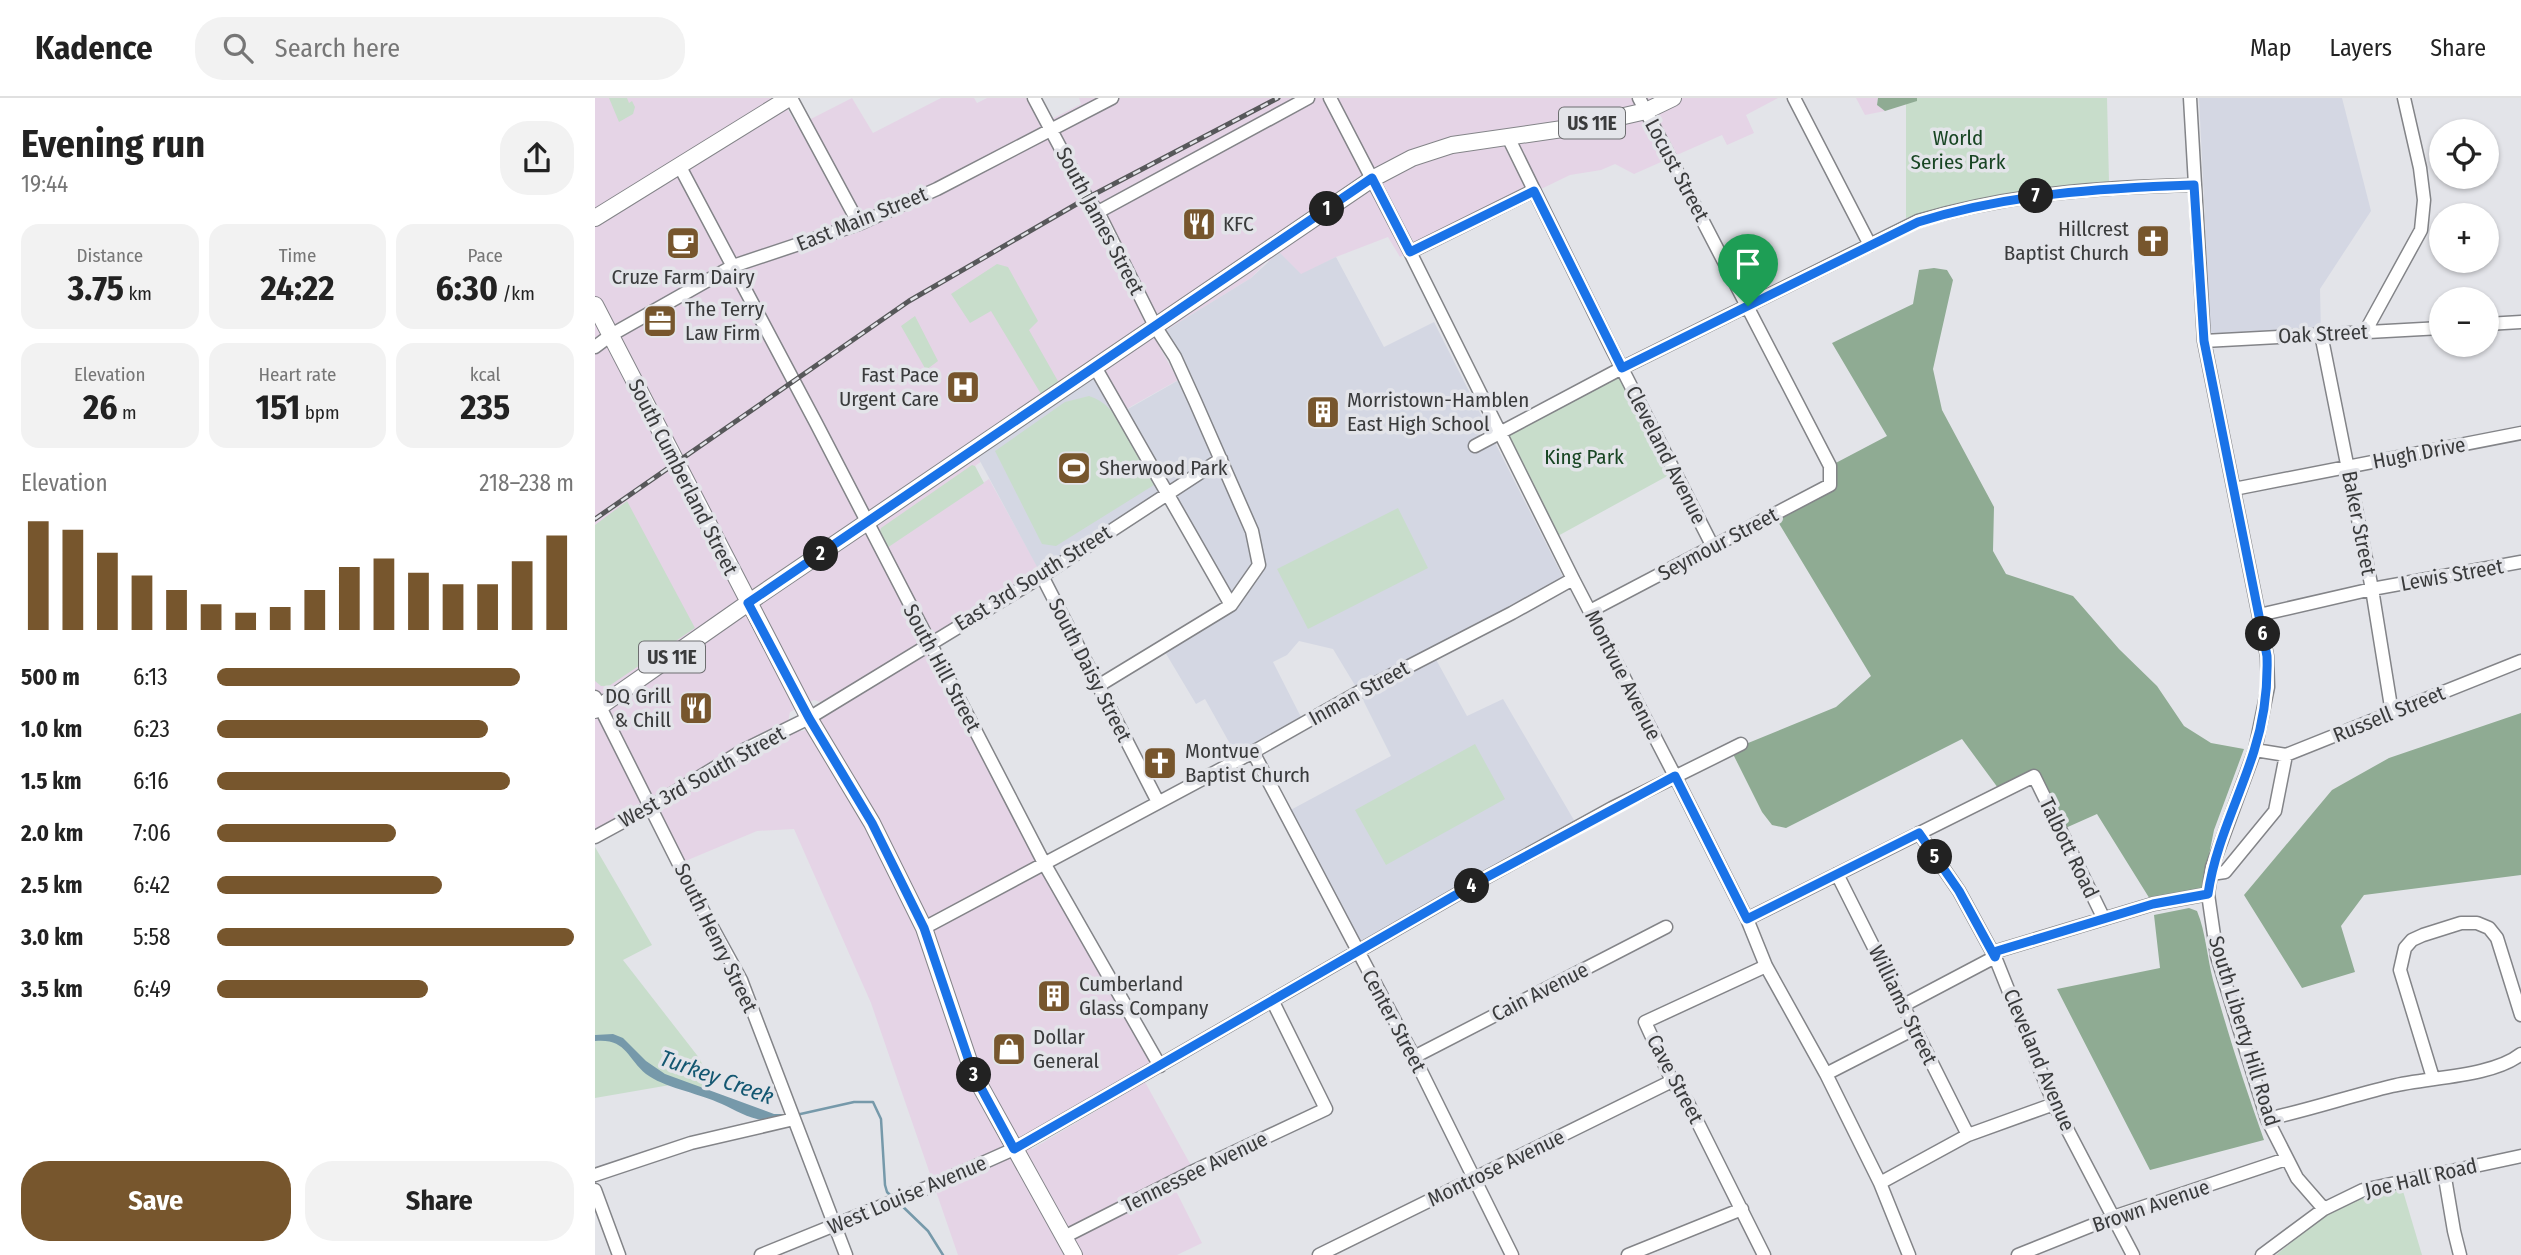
<!DOCTYPE html>
<meta charset="utf-8">
<style>
:root{--surface:#fff;--page:#f2f2f2;--text:#222;--muted:#767676;--line:#e0e0e0;--accent:#77562d}
body{margin:0;font-family:"Fira Sans Condensed",sans-serif;background:var(--page);color:var(--text);height:100vh;display:flex;flex-direction:column;font-size:26px;white-space:nowrap}
*{box-sizing:border-box;margin:0}
p{font-size:23px;color:var(--muted)}
.icon{flex:none;width:38px;height:38px;fill:none;stroke:currentColor;stroke-width:2;stroke-linecap:round;stroke-linejoin:round}
.map{position:relative;flex:1;overflow:hidden}
.details{display:flex;flex-direction:column;background:var(--surface);width:595px}
.details>*{flex:none}
.controls{position:absolute;left:1834px;top:21px;display:grid;gap:14px}
.controls a{display:grid;place-items:center;width:70px;height:70px;border-radius:50%;background:var(--surface);box-shadow:0 2px 5px #0004;font-size:35px}
.pin{position:absolute;display:grid;place-items:center;width:60px;height:60px;color:#fff;margin:-72px -30px;border-radius:50% 50% 50% 0;rotate:-45deg;box-shadow:0 0 7px #0007}
.pin .icon{rotate:45deg}
.km{position:absolute;width:35px;height:35px;margin:-18px;border-radius:50%;background:#222;color:#fff;font-size:19px;line-height:35px;text-align:center}
.round{display:grid;place-items:center;flex:none;width:74px;height:74px;border-radius:28px;background:var(--page)}
.headline{display:flex;align-items:center;justify-content:space-between;height:119px;padding:0 21px}
h1{font-size:38px;font-weight:700;line-height:52px}
.stats{display:grid;grid-template-columns:repeat(3,1fr);gap:10px;height:119px;padding:7px 21px}
.stats div{display:grid;align-content:center;border-radius:18px;background:var(--page);text-align:center}
.stats b{font-size:35px;font-weight:700}
.stats small{font-size:19px;font-weight:400}
.stats p{font-size:19px}
.chart{height:196px;padding:14px 21px}
.chart p{display:flex;justify-content:space-between}
.chart svg{width:100%;height:126px;margin-top:7px;stroke:var(--accent);stroke-width:6}
.primary-button{display:flex;gap:14px;margin-top:auto;padding:14px 21px}
.primary-button a{flex:1;height:80px;border-radius:28px;background:var(--accent);color:#fff;font-size:28px;font-weight:700;line-height:80px;text-align:center}
.primary-button a+a{background:var(--page);color:var(--text)}
ul{padding:0 21px;list-style:none;font-size:23px}
li{display:grid;grid-template-columns:112px 84px 1fr;align-items:center;height:52px}
li i{height:18px;border-radius:9px;background:var(--accent)}
header{display:flex;align-items:center;gap:42px;box-sizing:border-box;height:98px;padding:0 35px;background:var(--surface);border-bottom:2px solid var(--line)}
header strong{font-size:33px}
nav{display:flex;gap:38px;margin-inline-start:auto;font-size:24px}
.search{width:490px;height:63px;background:var(--page);display:flex;align-items:center;gap:18px;box-sizing:border-box;padding:0 24px;border-radius:28px;color:var(--muted);font-size:26px}
main{display:flex;flex:1;min-height:0}
.map>svg:first-child{display:block}
</style>
<header>
<strong>Kadence</strong>
<div class="search"><svg class="icon" aria-label="search" viewBox="0 0 24 24"><circle cx="10" cy="10" r="6"/><path d="M15 15l6 6"/></svg>Search here</div>
<nav><a>Map</a><a>Layers</a><a>Share</a></nav>
</header>
<main>
<section class="details">
<div class="headline"><div><h1>Evening run</h1><p>19:44</p></div><a class="round"><svg class="icon" aria-label="share" viewBox="0 0 24 24"><path d="M12 15V3M7 8l5-5 5 5M5 13v7h14v-7"/></svg></a></div>
<div class="stats">
<div><p>Distance</p><b>3.75<small> km</small></b></div>
<div><p>Time</p><b>24:22</b></div>
<div><p>Pace</p><b>6:30<small> /km</small></b></div>
</div>
<div class="stats">
<div><p>Elevation</p><b>26<small> m</small></b></div>
<div><p>Heart rate</p><b>151<small> bpm</small></b></div>
<div><p>kcal</p><b>235</b></div>
</div>
<div class="chart"><p><span>Elevation</span>218–238 m</p>
<svg viewBox="0 0 160 44" preserveAspectRatio="none"><path d="M5 44V6M15 44V9M25 44V17M35 44V25M45 44V30M55 44V35M65 44V38M75 44V36M85 44V30M95 44V22M105 44V19M115 44V24M125 44V28M135 44V28M145 44V20M155 44V11"/></svg>
</div>
<ul>
<li><b>500 m</b>6:13<i style="width:85%"></i></li>
<li><b>1.0 km</b>6:23<i style="width:76%"></i></li>
<li><b>1.5 km</b>6:16<i style="width:82%"></i></li>
<li><b>2.0 km</b>7:06<i style="width:50%"></i></li>
<li><b>2.5 km</b>6:42<i style="width:63%"></i></li>
<li><b>3.0 km</b>5:58<i style="width:100%"></i></li>
<li><b>3.5 km</b>6:49<i style="width:59%"></i></li>
</ul>
<div class="primary-button"><a>Save</a><a>Share</a></div>
</section>
<div class="map">
<svg width="1926" height="1157" viewBox="0 0 1926 1157">
<rect width="100%" height="100%" fill="#e3e4e9"/>
<path fill="#e5d4e6" d="M0 0H186L202 28 257 0 278 35 346 0H379L382 5 392 0H431L445 27 486 6 484 0H1183L1151 17 1159 35 1132 47 1127 37 1039 76 1020 66 1006 72 975 77 805 159 793 139 741 159 706 177 672 163 656 180 565 236 564 248 583 282 528 313 510 275 380 368 388 385 394 381 445 473 343 540 225 604 219 602 195 614 193 624 0 736Z
M1261 0H1283L1282 7 1290 13 1270 17Z
M332 553 383 651 555 958 557 967 427 1039 437 1051 550 984 599 1073 577 1085 607 1145 582 1157H363L276 905 199 731 162 733 88 764 64 714 163 650 203 633H208Z"/>
<path fill="#d4d7e3" d="M1604 0H1747L1776 113 1725 191 1726 236 1616 243Z
M684 154 706 176 741 159 789 249 839 224 971 485 838 556 872 618 908 601 983 729 763 855 690 715 796 658 764 594 738 551 704 543 692 557 678 564 709 625 644 662 610 601 601 606 567 549 635 506 571 396 447 478 379 352 500 269 526 315 589 279 565 236 656 180Z"/>
<path fill="#c8ddcb" d="M14 0H32L34 5 37 3 40 9 38 16 24 24Z
M1311 0H1512L1514 84 1366 105 1311 120Z
M402 166 413 169 443 223 434 232 464 285 446 296 396 213 375 225 356 196Z
M320 218 343 263 331 272 306 228Z
M1026 278 1076 376 961 439 910 337Z
M494 298C526 307 544 358 559 387L461 448 447 446 400 353 470 304Z
M377 367 380 368 389 385 292 450 285 433 286 430Z
M32 403 100 530 14 588H6L0 583V427Z
M803 410 833 470 713 531 682 471Z
M880 646 910 701 791 767 760 712Z
M0 749 57 847 28 862 105 961 117 991 75 987 0 1000Z
M1805 1083 1827 1157H1681L1752 1098Z"/>
<path fill="#8fab93" d="M1283 0H1322V3L1290 13 1282 7Z
M1339 170 1352 172 1358 182 1338 271 1347 312 1399 409 1398 453 1411 476 1478 498 1524 551 1562 588 1589 628 1616 645 1649 651 1619 732 1606 797 1558 806 1502 716 1466 732 1439 678 1406 694 1367 641 1191 730 1177 727 1167 714 1136 652 1241 609 1276 578 1182 422 1235 387V368L1292 338 1237 245 1318 206 1324 172Z
M1926 615V777L1769 797 1746 828 1760 874 1707 890 1649 797 1737 692 1794 660Z
M1594 810 1602 813C1611 835 1612 859 1618 882 1633 936 1650 989 1669 1042L1555 1072 1462 891 1565 870 1559 817Z"/>
<path fill="#7699aa" d="M18 936 28 940 51 963 70 976 179 1016H187L189 1021C179 1023 172 1023 162 1021 148 1018 135 1009 122 1004 102 995 68 989 51 976 32 960 31 940 0 943V937Z"/>
<g fill="none" stroke-linecap="round" stroke-linejoin="round">
<path stroke="#7699aa" stroke-width="2.5" d="M201 1017 259 1004H278L286 1021 290 1087 292 1094 298 1100
M303 1104 333 1133 348 1157"/>
<g stroke="#838488" stroke-width="15">
<path id="minor" d="M196 0 264 126
M439 0 492 100 503 114 560 228 580 259 600 303 657 433 664 467 636 507 503 588
M735 0 815 154 978 481 1080 678 1152 821 1171 868 1231 976 1285 1085 1314 1157
M1199 0 1275 147
M1595 0 1609 243 1672 558 1673 589 1660 652 1617 769 1613 796 1622 858 1672 1021 1702 1080 1729 1111
M913 39 1016 249 1118 449
M84 67 221 325 449 765 565 968
M503 114 713 0
M815 154 938 93
M1892 226 1926 224
M1770 234 1826 132 1829 102 1825 70 1809 0
M1726 236 1777 491 1797 615
M1609 243 1846 230
M0 249 16 237 138 168 264 126 342 91 517 0
M500 269 636 507
M880 348 1027 270 1323 123C1413 96 1505 89 1599 87
M1639 391 1926 335
M447 478 563 704
M995 513 1235 387V368L1044 0
M1664 517 1777 491 1926 464
M0 599 100 798 146 882 251 1157
M1660 652 1691 657 1926 563
M658 654 819 959 917 1157
M1324 735 1364 793 1400 859 1459 1006 1538 1157
M0 739 57 708 149 652 214 620 447 478 626 361
M1242 776 1373 1037
M1616 776 1630 774 1680 713 1691 657
M1152 821 1439 678 1509 821
M329 830 658 654 764 594 917 515 978 481
M1309 907 1400 859 1402 853 1558 806 1613 796
M819 959 1071 829
M1231 976 1319 931
M1838 980 1805 872 1810 850 1817 842 1828 837 1866 825H1882L1894 830 1902 840 1926 917
M1672 1021C1714 1012 1755 998 1797 988 1834 979 1897 979 1926 956
M1849 1074 1859 1133 1865 1157
M0 1077 96 1045 199 1021
M1285 1085 1373 1037 1459 1006
M0 1092 24 1157
M469 1139 599 1073 731 1011 678 904
M166 1157 336 1088 419 1051 892 779 1017 710 1146 646
M724 1157 1077 983
M1033 1157 1147 1111
M1169 1157 1093 1005 1077 983 1050 924 1171 868
M1423 1157 1518 1119 1691 1061
M1667 1157 1729 1111 1768 1092 1926 1058"/>
</g>
<g stroke="#838488" stroke-width="18">
<path id="major" d="M0 120 194 0
M0 207 214 620 277 725 329 830 378 975 479 1157
M0 612 153 505 777 81 817 60 857 47 981 29 1051 13 1078 0"/>
</g>
<use href="#minor" stroke="#fff" stroke-width="12"/>
<use href="#major" stroke="#fff" stroke-width="16"/>
<g stroke="#57585a" stroke-width="5">
<path id="rail" d="M0 421 314 203 492 100 683 0"/>
</g>
<use href="#rail" stroke="#e3e4e9" stroke-width="2.5" stroke-dasharray="8" stroke-linecap="butt"/>
</g>
<g fill="none" stroke-linecap="round" stroke-linejoin="round">
<g stroke="#fff" stroke-width="14">
<path id="route" d="M777 80 815 154 939 93 1027 270 1323 124C1412 96 1506 90 1599 87L1609 243 1672 558C1673 590 1669 622 1659 653 1644 701 1620 746 1613 796L1558 806 1402 853 1400 859 1364 793 1324 735 1152 821 1080 678 892 779 419 1051 378 975 329 830 277 725 214 620 153 505Z"/>
</g>
<use href="#route" stroke="#1a73e8" stroke-width="9"/>
</g>
<defs>
<g id="restaurant-square" transform="scale(1.75)"><rect x="-9" y="-9" width="18" height="18" rx="4" fill="#77562d" stroke="#e3e4e9"/><path d="M-5-6h1v4h1v-4h1v4h1v-4h1v5L-1.5 .5V6h-2V.5L-5-1ZM5-6V6H3V1.5H1.5Q1.5-4 5-6Z" fill="#fff"/></g>
<g id="church-square" transform="scale(1.75)"><rect x="-9" y="-9" width="18" height="18" rx="4" fill="#77562d" stroke="#e3e4e9"/><path d="M-1.2-6h2.4v3.5h3.3v2.4h-3.3V6h-2.4V-.1h-3.3v-2.4h3.3Z" fill="#fff"/></g>
<g id="cafe-square" transform="scale(1.75)"><rect x="-9" y="-9" width="18" height="18" rx="4" fill="#77562d" stroke="#e3e4e9"/><path d="M-5.5-4.5H6V0H3Q3 3.5 0 3.5H-2.5Q-5.5 3.5-5.5 0ZM3-3.2v2h1.7v-2ZM-6 4.5H4V6H-6Z" fill="#fff"/></g>
<g id="office-square" transform="scale(1.75)"><rect x="-9" y="-9" width="18" height="18" rx="4" fill="#77562d" stroke="#e3e4e9"/><path d="M-6-3h4V-5.5h4V-3h4V5H-6ZM-1-4.5V-3h2v-1.5ZM-6 0V1H6V0Z" fill="#fff"/></g>
<g id="hospital-square" transform="scale(1.75)"><rect x="-9" y="-9" width="18" height="18" rx="4" fill="#77562d" stroke="#e3e4e9"/><path d="M-5-5h3v3.5h4V-5h3V5h-3V1.5h-4V5h-3Z" fill="#fff"/></g>
<g id="building-square" transform="scale(1.75)"><rect x="-9" y="-9" width="18" height="18" rx="4" fill="#77562d" stroke="#e3e4e9"/><path d="M-4-6H4V6H1V3H-1V6H-4ZM-2.5-4.3h1.7v1.8h-1.7ZM.8-4.3h1.7v1.8H.8ZM-2.5-1h1.7V.8h-1.7ZM.8-1h1.7V.8H.8Z" fill="#fff"/></g>
<g id="stadium-square" transform="scale(1.75)"><rect x="-9" y="-9" width="18" height="18" rx="4" fill="#77562d" stroke="#e3e4e9"/><path d="M0-5a6.5 5 0 1 0 0 10a6.5 5 0 1 0 0-10ZM-3.5-1.8h7v3.6h-7Z" fill="#fff"/></g>
<g id="shop-square" transform="scale(1.75)"><rect x="-9" y="-9" width="18" height="18" rx="4" fill="#77562d" stroke="#e3e4e9"/><path d="M-5-2.5h2.3a2.7 3.5 0 0 1 5.4 0H5L5.5 6h-11ZM-1.5-2.5h3a1.5 2.3 0 0 0-3 0Z" fill="#fff"/></g>
</defs>
<g fill-rule="evenodd">
<use href="#restaurant-square" x="604" y="126"/>
<use href="#church-square" x="1558" y="143"/>
<use href="#cafe-square" x="88" y="145"/>
<use href="#office-square" x="65" y="223"/>
<use href="#hospital-square" x="368" y="289"/>
<use href="#building-square" x="728" y="314"/>
<use href="#stadium-square" x="479" y="370"/>
<use href="#restaurant-square" x="101" y="610"/>
<use href="#church-square" x="565" y="665"/>
<use href="#building-square" x="459" y="898"/>
<use href="#shop-square" x="414" y="951"/>
</g>
<g text-anchor="middle" dominant-baseline="central" stroke-width="7" stroke-linejoin="round" paint-order="stroke">
<g fill="#e3e4e9" stroke="#6d6e70" stroke-width="2">
<rect x="964" y="9.5" width="66" height="31" rx="5"/>
<rect x="44" y="543.5" width="66" height="31" rx="5"/>
</g>
<g font-size="19" font-weight="bold" fill="#3a3b3c">
<text x="997" y="25">US 11E</text>
<text x="77" y="559">US 11E</text>
</g>
<g font-size="21" fill="#184523" stroke="#e3e4e9">
<text x="1363" y="40">World<tspan x="1363" dy="24">Series Park</tspan></text>
<text x="989" y="359">King Park</text>
</g>
<g font-size="21" fill="#3a3b3c" stroke="#e3e4e9">
<text transform="translate(1082 72) rotate(62)">Locust Street</text>
<text transform="translate(267 121) rotate(-22)">East Main Street</text>
<text transform="translate(505 123) rotate(62)">South James Street</text>
<text transform="translate(1728 236) rotate(-3)">Oak Street</text>
<text transform="translate(1824 355) rotate(-11)">Hugh Drive</text>
<text transform="translate(1071 357) rotate(63)">Cleveland Avenue</text>
<text transform="translate(88 379) rotate(63)">South Cumberland Street</text>
<text transform="translate(1764 425) rotate(79)">Baker Street</text>
<text transform="translate(1123 446) rotate(-28)">Seymour Street</text>
<text transform="translate(1857 477) rotate(-10)">Lewis Street</text>
<text transform="translate(438 480) rotate(-32)">East 3rd South Street</text>
<text transform="translate(347 570) rotate(62)">South Hill Street</text>
<text transform="translate(495 572) rotate(63)">South Daisy Street</text>
<text transform="translate(1028 577) rotate(63)">Montvue Avenue</text>
<text transform="translate(764 595) rotate(-29)">Inman Street</text>
<text transform="translate(1794 616) rotate(-22)">Russell Street</text>
<text transform="translate(107 679) rotate(-29)">West 3rd South Street</text>
<text transform="translate(1474 750) rotate(64)">Talbott Road</text>
<text transform="translate(121 840) rotate(64)">South Henry Street</text>
<text transform="translate(945 894) rotate(-27)">Cain Avenue</text>
<text transform="translate(1308 907) rotate(64)">Williams Street</text>
<text transform="translate(799 923) rotate(62)">Center Street</text>
<text transform="translate(1649 933) rotate(73)">South Liberty Hill Road</text>
<text transform="translate(1444 962) rotate(67)">Cleveland Avenue</text>
<text transform="translate(1080 981) rotate(62)">Cave Street</text>
<text transform="translate(901 1070) rotate(-26)">Montrose Avenue</text>
<text transform="translate(600 1074) rotate(-26)">Tennessee Avenue</text>
<text transform="translate(1826 1080) rotate(-13)">Joe Hall Road</text>
<text transform="translate(312 1097) rotate(-23)">West Louise Avenue</text>
<text transform="translate(1556 1108) rotate(-19)">Brown Avenue</text>
</g>
<g font-size="21" fill="#3a3b3c" stroke="#e3e4e9" text-anchor="start">
<text x="628" y="126">KFC</text>
<text x="1534" y="131" text-anchor="end">Hillcrest<tspan x="1534" dy="24">Baptist Church</tspan></text>
<text x="88" y="179" text-anchor="middle">Cruze Farm Dairy</text>
<text x="90" y="211">The Terry<tspan x="90" dy="24">Law Firm</tspan></text>
<text x="344" y="277" text-anchor="end">Fast Pace<tspan x="344" dy="24">Urgent Care</tspan></text>
<text x="752" y="302">Morristown-Hamblen<tspan x="752" dy="24">East High School</tspan></text>
<text x="504" y="370">Sherwood Park</text>
<text x="76" y="598" text-anchor="end">DQ Grill<tspan x="76" dy="24">&amp; Chill</tspan></text>
<text x="590" y="653">Montvue<tspan x="590" dy="24">Baptist Church</tspan></text>
<text x="484" y="886">Cumberland<tspan x="484" dy="24">Glass Company</tspan></text>
<text x="438" y="939">Dollar<tspan x="438" dy="24">General</tspan></text>
</g>
<g font-size="23" font-style="italic" fill="#145771" stroke="#e3e4e9">
<text transform="translate(122 979) rotate(20)">Turkey Creek</text>
</g>
</g>
</svg>
<div class="controls">
<a><svg class="icon" aria-label="locate" viewBox="0 0 24 24"><circle cx="12" cy="12" r="6"/><path d="M12 2v4M12 18v4M2 12h4M18 12h4"/></svg></a>
<a>+</a>
<a>−</a>
</div>
<div class="pin" style="left:1153px;top:208px;background:#1e9e55"><svg class="icon" aria-label="arrive" viewBox="0 0 24 24"><path d="M6 21V4h12l-3 4 3 4H6"/></svg></div>
<b class="km" style="left:732px;top:111px">1</b>
<b class="km" style="left:226px;top:456px">2</b>
<b class="km" style="left:379px;top:977px">3</b>
<b class="km" style="left:877px;top:788px">4</b>
<b class="km" style="left:1340px;top:759px">5</b>
<b class="km" style="left:1668px;top:536px">6</b>
<b class="km" style="left:1441px;top:98px">7</b>
</div>
</main>
